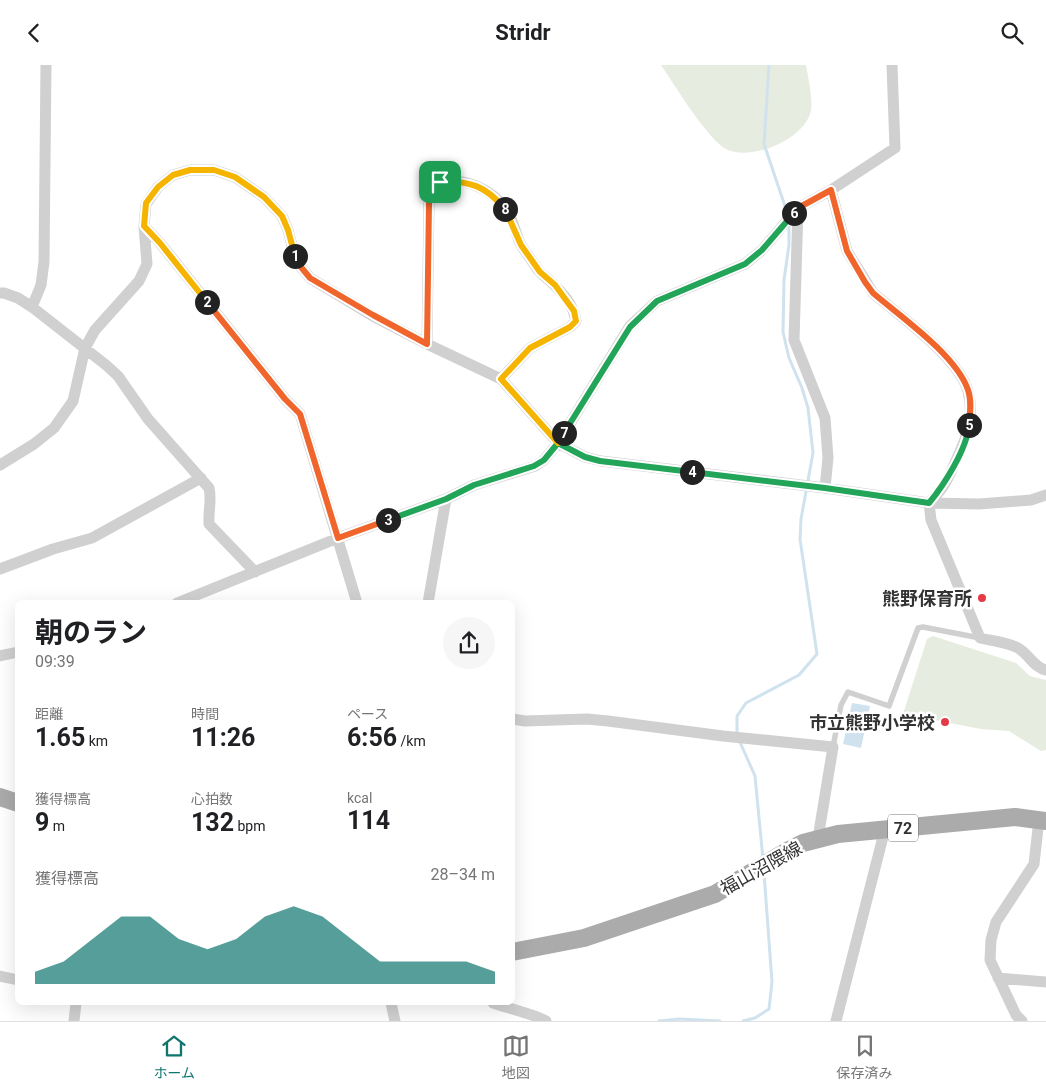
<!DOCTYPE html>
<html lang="ja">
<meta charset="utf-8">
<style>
:root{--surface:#fff;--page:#f6f6f6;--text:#202124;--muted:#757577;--line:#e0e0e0;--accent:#0f766e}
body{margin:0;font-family:Roboto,"Noto Sans JP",sans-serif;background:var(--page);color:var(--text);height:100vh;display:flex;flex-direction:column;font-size:19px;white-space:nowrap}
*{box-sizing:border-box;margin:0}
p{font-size:16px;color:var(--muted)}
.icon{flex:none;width:28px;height:28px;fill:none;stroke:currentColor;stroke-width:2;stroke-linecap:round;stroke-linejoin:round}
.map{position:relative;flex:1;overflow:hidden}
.side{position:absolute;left:15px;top:535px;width:500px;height:405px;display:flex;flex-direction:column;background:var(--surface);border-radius:8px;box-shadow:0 5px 20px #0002}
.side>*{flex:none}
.pin{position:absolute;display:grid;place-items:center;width:42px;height:42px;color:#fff;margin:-21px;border-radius:10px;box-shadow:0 2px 8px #0006}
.km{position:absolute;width:25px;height:25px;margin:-12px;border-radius:50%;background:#222;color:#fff;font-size:14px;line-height:25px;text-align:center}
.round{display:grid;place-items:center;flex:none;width:52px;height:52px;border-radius:26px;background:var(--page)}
.summary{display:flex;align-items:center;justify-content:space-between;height:85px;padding:0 20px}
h1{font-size:28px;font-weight:700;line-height:38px}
.stats{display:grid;grid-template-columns:repeat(3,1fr);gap:8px;height:85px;padding:5px 20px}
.stats div{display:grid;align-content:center}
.stats b{font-size:25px;font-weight:700}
.stats small{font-size:14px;font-weight:400}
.stats p{font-size:14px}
.chart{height:140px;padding:10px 20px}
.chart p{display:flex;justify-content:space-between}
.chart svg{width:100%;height:90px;margin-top:5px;fill:var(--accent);opacity:.7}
header{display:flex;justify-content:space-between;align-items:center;height:65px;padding:0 20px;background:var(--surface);font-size:22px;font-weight:700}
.dock{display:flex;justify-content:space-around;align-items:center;height:70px;border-top:1px solid var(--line);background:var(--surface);font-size:14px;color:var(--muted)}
.dock a{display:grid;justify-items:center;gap:2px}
.dock .on{color:var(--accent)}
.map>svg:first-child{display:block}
</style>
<header><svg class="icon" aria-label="back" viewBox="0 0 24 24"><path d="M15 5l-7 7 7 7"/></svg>Stridr<svg class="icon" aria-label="search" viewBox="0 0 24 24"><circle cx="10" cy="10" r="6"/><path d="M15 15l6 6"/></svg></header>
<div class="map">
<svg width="1046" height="956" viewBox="0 0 1046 956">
<rect width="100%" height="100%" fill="#fff"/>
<path fill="#e6ecdf" d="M661 0H806C808 11 813 36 811 45 806 74 751 97 726 84 708 75 674 19 661 0Z
M933 571 1016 598 1030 611 1046 615V685L1041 686 1009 666 981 664 903 649 927 574Z"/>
<path fill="#cfe2ee" d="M852 638 870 641 861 683 843 679Z"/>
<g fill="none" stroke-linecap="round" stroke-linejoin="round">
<path stroke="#cfe2ee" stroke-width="3" d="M769 0 764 79 788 150
M737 669V651L746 638 799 610 817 589 800 474 801 454 813 388 808 343 802 323 789 293 783 267 784 215 789 180V159
M739 675 755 711 763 794
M659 956 679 954 720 956
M743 956 755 953 769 944 772 917 764 808"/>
<path stroke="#d0d0d0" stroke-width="5.5" d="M833 682 841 640 848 627 889 641 918 563 923 562 980 573"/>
<path stroke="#d0d0d0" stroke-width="11" d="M831 125 847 186 873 228C900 251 959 293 968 326 974 348 968 370 959 389 954 399 950 411 944 420 940 427 934 432 929 438L931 455 980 573C992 576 1007 577 1018 583 1029 589 1034 603 1046 605
M798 143 794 275 825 353 828 393 825 423
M144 161 160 178 285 334 300 349 357 538
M0 228H4L18 233 32 242 106 300 118 311 148 354 209 423C212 435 208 446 209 459L255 507
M32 242 41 220 44 197 46 0
M427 279 429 138 432 119C461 110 492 122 508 148 514 158 516 170 521 180 526 188 533 197 538 205 543 211 550 215 555 221 565 230 574 243 576 256L570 262 530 283 501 314
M0 400 34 379 54 363 73 336 85 283 95 265 139 216 147 199 144 161 146 139 158 122 173 110 190 105H214L235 112 264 132 282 151 288 165 296 196 310 213 373 251 427 279 501 314 558 378 585 392 601 396 825 423 929 438 979 439 1031 435 1046 430
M0 504 53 484 92 473 201 413
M177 538 338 473 446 434 474 420 535 401 544 395 558 378 630 261 657 236 745 199 762 185 798 143 831 125 895 83 892 0
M428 538 446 434
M0 591 18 587
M512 654 525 656 587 654 608 656 723 671 833 682 818 773
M0 911 18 915
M998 913 1046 917
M391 938 395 956
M493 938C504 942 540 951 546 956
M74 956 76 938
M836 956 885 764
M1022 956 1016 950 990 895 991 875 996 857 1034 799 1039 754"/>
<path stroke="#ababab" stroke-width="18" d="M0 732 18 738
M512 887 584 873 715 829 789 785 803 778 838 769 1015 752 1046 756"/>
</g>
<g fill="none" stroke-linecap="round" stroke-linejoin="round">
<g stroke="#fff" stroke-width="10">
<path id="split-1" d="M295 191 296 196 310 213 373 250 427 279 429 138 432 120 440 117"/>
</g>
<g stroke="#fff" stroke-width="10">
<path id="split-2" d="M207 237 160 178 144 161 146 138 158 122 173 110 190 105H214L235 112 264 132 282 151 288 165 295 191"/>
</g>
<g stroke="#fff" stroke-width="10">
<path id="split-3" d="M207 237 285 334 300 349 338 473 388 455"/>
</g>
<g stroke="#fff" stroke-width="10">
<path id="split-4" d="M388 455 446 434 474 420 534 401 544 395 558 378 585 392 600 396 692 407"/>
</g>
<g stroke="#fff" stroke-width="10">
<path id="split-5" d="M692 407 825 423 929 438C944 420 967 384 969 360"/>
</g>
<g stroke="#fff" stroke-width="10">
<path id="split-6" d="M794 148 798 143 831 125 847 186 865 217 873 228C901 252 956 290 968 325 972 336 970 349 969 360"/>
</g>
<g stroke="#fff" stroke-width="10">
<path id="split-7" d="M564 368 630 262 657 236 745 199 762 185 794 148"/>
</g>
<g stroke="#fff" stroke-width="10">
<path id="split-8" d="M505 144 521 180 540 207 555 220 574 246 576 256 570 262 530 283 501 314 558 378 564 368"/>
</g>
<g stroke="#fff" stroke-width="10">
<path id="split-9" d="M440 117C469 115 486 121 505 144"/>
</g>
<use href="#split-1" stroke="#f0652b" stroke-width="6"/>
<use href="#split-2" stroke="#f5b400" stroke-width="6"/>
<use href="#split-3" stroke="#f0652b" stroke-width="6"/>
<use href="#split-4" stroke="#22a559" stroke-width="6"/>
<use href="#split-5" stroke="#22a559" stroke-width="6"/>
<use href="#split-6" stroke="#f0652b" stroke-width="6"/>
<use href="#split-7" stroke="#22a559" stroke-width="6"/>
<use href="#split-8" stroke="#f5b400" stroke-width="6"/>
<use href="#split-9" stroke="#f5b400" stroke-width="6"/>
</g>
<g fill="#e63946" stroke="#fff" stroke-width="2">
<circle cx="982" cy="533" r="5"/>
<circle cx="945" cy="657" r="5"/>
</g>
<g text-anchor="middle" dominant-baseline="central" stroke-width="5" stroke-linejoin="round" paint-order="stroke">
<rect fill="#fff" stroke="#707070" stroke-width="1" x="888" y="749.5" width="30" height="27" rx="4"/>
<g font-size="16" font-weight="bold" fill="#333">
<text x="903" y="763">72</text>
</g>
<g font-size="18" font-weight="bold" fill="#333" stroke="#fff" text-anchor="end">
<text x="972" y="533">熊野保育所</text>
<text x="935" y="657">市立熊野小学校</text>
</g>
<g font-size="18" fill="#333" stroke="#fff">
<text transform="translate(761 803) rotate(-29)">福山沼隈線</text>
</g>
</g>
</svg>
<div class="pin" style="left:440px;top:117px;background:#1e9e55"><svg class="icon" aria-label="arrive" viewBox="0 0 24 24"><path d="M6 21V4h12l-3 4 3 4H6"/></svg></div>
<b class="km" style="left:295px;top:191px">1</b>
<b class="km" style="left:207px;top:237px">2</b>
<b class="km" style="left:388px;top:455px">3</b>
<b class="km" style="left:692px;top:407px">4</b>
<b class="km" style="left:969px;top:360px">5</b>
<b class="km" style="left:794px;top:148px">6</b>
<b class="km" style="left:564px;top:368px">7</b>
<b class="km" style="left:505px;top:144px">8</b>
<section class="side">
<div class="summary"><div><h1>朝のラン</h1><p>09:39</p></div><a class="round"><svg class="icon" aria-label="share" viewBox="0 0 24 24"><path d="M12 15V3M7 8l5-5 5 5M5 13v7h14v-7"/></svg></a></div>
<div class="stats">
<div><p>距離</p><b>1.65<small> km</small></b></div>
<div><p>時間</p><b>11:26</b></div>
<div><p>ペース</p><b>6:56<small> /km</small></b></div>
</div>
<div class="stats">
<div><p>獲得標高</p><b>9<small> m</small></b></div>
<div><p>心拍数</p><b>132<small> bpm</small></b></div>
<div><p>kcal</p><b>114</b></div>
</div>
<div class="chart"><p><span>獲得標高</span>28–34 m</p>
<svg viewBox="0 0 160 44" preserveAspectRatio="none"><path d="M0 44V38L10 33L20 22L30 11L40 11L50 22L60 27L70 22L80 11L90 6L100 11L110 22L120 33L130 33L140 33L150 33L160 38V44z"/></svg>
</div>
</section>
</div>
<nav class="dock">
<a class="on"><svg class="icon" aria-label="home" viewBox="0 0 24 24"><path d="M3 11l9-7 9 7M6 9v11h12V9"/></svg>ホーム</a>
<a><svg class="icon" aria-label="map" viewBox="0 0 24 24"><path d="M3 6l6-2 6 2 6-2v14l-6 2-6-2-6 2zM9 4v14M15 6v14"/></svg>地図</a>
<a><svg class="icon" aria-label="saved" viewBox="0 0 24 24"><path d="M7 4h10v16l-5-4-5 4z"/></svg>保存済み</a>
</nav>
